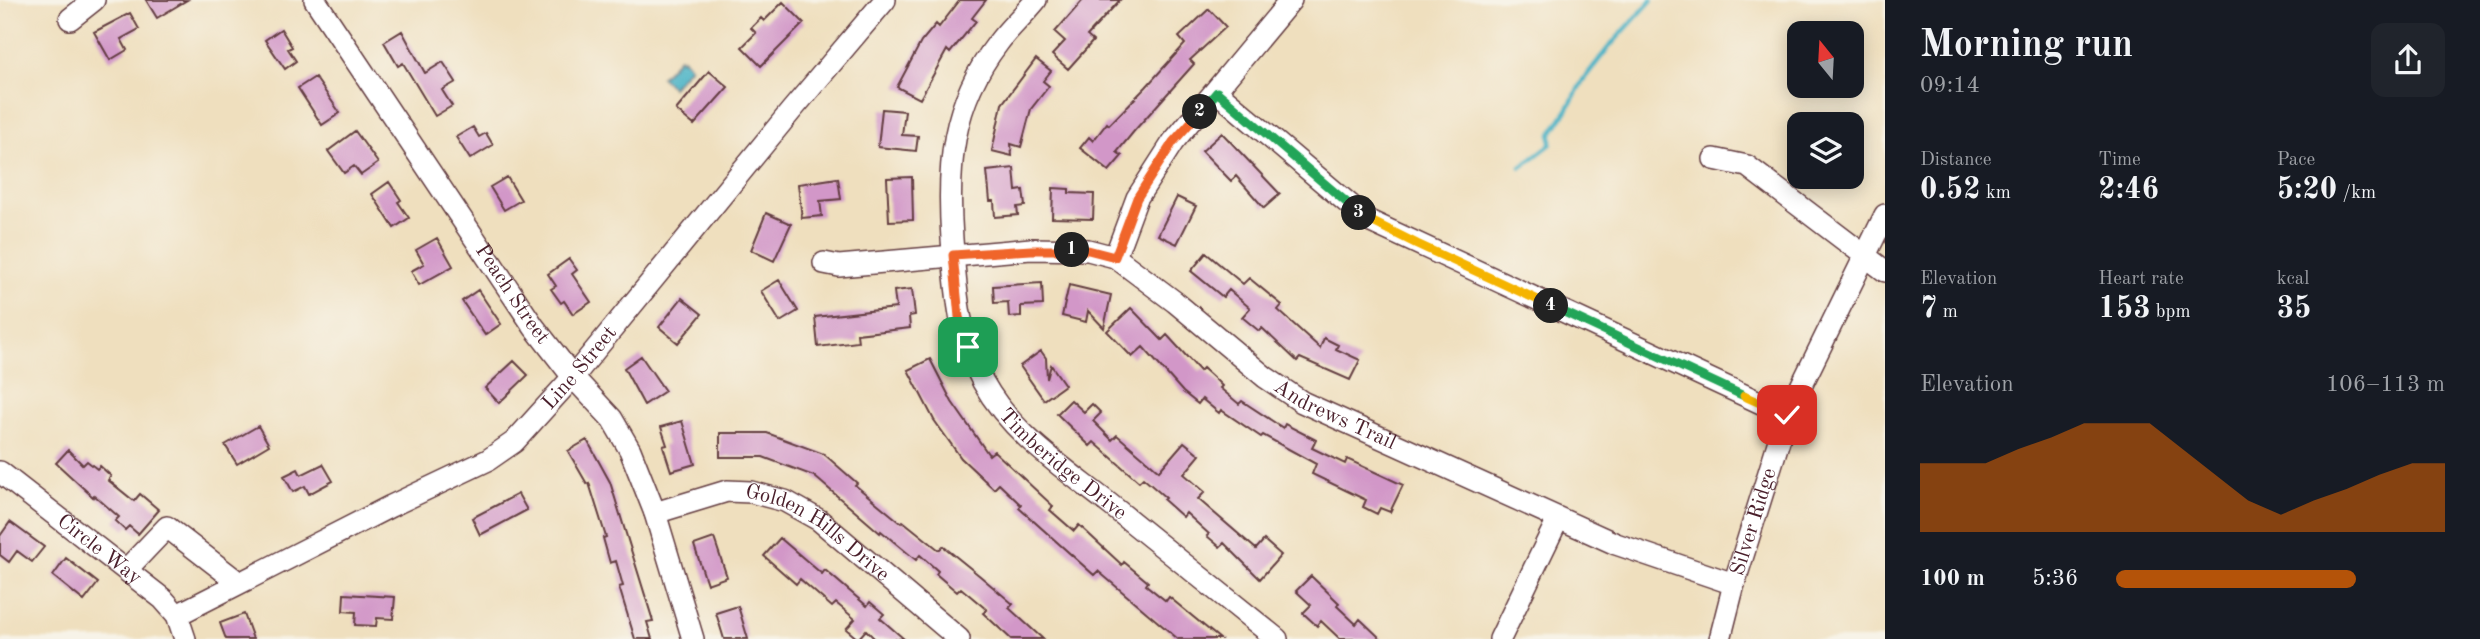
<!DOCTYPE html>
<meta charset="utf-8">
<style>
:root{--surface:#171b24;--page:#20242c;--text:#f1f3f6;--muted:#9ea1a6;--accent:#b45309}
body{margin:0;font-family:"Old Standard TT",serif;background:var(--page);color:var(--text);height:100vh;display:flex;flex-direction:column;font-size:26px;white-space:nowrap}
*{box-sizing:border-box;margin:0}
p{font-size:23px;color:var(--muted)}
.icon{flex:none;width:38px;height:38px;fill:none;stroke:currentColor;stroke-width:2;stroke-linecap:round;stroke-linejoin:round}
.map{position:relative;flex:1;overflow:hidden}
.side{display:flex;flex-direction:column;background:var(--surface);width:595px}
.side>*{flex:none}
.needle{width:46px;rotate:342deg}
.controls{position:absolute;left:1787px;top:21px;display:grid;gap:14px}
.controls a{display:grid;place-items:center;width:77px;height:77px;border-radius:14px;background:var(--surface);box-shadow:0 4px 18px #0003;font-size:35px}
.pin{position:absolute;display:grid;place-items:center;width:60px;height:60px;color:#fff;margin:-30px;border-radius:14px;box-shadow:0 4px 10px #0006}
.km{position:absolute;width:35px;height:35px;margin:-18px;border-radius:50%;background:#222;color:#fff;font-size:19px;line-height:35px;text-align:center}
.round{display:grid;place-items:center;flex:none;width:74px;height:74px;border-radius:14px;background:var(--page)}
.summary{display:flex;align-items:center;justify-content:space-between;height:119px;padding:0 35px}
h1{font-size:38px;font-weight:800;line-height:52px}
.stats{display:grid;grid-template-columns:repeat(3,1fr);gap:10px;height:119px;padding:7px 35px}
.stats div{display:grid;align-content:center}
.stats b{font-size:30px;font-weight:800}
.stats small{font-size:19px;font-weight:400}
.stats p{font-size:19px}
.chart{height:196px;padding:14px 35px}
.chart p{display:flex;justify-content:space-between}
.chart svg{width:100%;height:126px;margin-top:7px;fill:var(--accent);opacity:.7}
ul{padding:0 35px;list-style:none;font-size:23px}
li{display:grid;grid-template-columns:112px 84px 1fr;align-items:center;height:52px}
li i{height:18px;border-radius:9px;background:var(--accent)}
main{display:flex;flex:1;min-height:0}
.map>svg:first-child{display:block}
</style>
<main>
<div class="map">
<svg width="1885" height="639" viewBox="0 0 1885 639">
<rect width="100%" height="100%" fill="#f7f3e8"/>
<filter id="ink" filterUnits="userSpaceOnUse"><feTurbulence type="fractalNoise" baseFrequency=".0143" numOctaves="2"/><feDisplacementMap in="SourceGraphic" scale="14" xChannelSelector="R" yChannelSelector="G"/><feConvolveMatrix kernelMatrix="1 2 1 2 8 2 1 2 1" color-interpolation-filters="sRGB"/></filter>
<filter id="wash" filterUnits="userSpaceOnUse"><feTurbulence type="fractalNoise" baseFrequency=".00686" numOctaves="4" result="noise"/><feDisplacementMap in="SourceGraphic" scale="28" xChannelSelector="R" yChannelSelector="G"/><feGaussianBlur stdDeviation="1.57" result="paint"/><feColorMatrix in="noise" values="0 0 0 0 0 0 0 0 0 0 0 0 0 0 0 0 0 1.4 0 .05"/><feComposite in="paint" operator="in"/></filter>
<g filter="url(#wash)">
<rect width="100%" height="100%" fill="#efdfbe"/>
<path fill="#48b3c6" stroke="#496978" stroke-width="2" d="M679 58 681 60 683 58 690 67 672 87 661 77Z"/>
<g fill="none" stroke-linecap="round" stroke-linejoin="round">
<path stroke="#48b3c6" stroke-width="4.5" d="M1521 167 1551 144V134L1567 110 1583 80 1609 47 1652 0"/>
</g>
<g id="blocks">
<path fill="#d297c8" d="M146 0H187L157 18Z
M960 0H986L972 18 976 21 950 53 947 50 920 99 897 87 921 42 936 24 939 27Z
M1083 0H1120L1087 36 1093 41 1068 69 1052 55 1065 41 1055 32Z
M783 2 804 23 761 66 742 47 756 33 751 28 761 18 764 21Z
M1209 9 1226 27 1190 60 1194 64 1135 130 1117 152 1122 156 1109 171 1080 148 1089 137 1093 141 1107 123 1109 125 1146 87 1185 44 1179 37Z
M130 13 139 29 121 39 127 50 110 60 94 32Z
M281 29 292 47 288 49 296 61 285 69 265 40Z
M402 31 425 73 443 62 456 82 442 90 452 106 435 116 403 63 398 66 384 42Z
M1036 59 1051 71 1043 81 1049 86 1031 109 1021 147 1011 144 1012 156 992 151 1002 104Z
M709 71 728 87 694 125 676 110Z
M315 77 340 113 322 125 298 88Z
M882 109 905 111 902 135 918 136 916 151 878 147Z
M473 127 479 137 486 133 493 145 470 159 456 137Z
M355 131 378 163 361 175 354 166 344 173 328 151Z
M1222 133 1280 194 1264 208 1236 176 1231 181 1202 151Z
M1014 168 1016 191 1023 190 1025 206 1017 207 1018 215 995 217 994 201H990L987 171Z
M507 177 521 200 504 210 490 187Z
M912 177 913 220 889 221 887 178Z
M838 178 841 199 820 201 822 216 802 218 798 184Z
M389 182 401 200 398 202 409 218 394 228 372 194Z
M1053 188 1069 189V193L1094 194 1093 219 1052 218Z
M1177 197 1196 206 1177 244 1158 235Z
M766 213 791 224 774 261 751 250Z
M437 238 453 266 419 285 411 271 424 264 416 250Z
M1206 253 1243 284 1249 278 1282 305 1278 310 1320 348 1324 338 1338 345 1336 349 1360 360 1350 380 1300 358 1297 361 1262 328 1259 331 1242 317 1250 308 1229 290 1223 297 1191 271Z
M569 259 577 270 572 274 591 302 573 314 564 301 561 303 551 289 556 286 548 274Z
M779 280 798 311 780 322 761 291Z
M1042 283 1043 305 1021 306V316L1009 317 1008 302 994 303 993 286Z
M1069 285 1111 295 1104 328 1088 311 1086 322 1062 316Z
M912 289 915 315 909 316 910 328 857 334 858 342 818 347 815 317 896 308 894 291Z
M478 290 501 324 485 335 462 301Z
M682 298 702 314 678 343 659 327Z
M1131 308 1162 340 1167 335 1200 371 1203 368 1214 378 1222 386 1220 388 1239 404 1242 401 1283 428 1285 424 1316 440 1312 448 1345 464 1347 459 1403 485 1390 512 1380 508 1377 514 1363 507 1366 500 1312 474 1316 464 1263 435 1261 437 1221 410 1219 413 1202 399 1198 404 1183 392 1143 347 1132 357 1107 331Z
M1041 351 1046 358 1047 379 1051 365 1065 385 1044 400 1020 366Z
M641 356 665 391 644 405 624 368Z
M930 359 952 402 989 455 994 451 1053 506 1050 510 1074 531 1079 525 1122 565 1124 562 1148 582 1146 585 1166 601 1169 597 1220 639H1178L1098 571 1094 575 1019 508 1021 505 999 484 994 489 961 458 934 420 908 370Z
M514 361 528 375 499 403 485 388Z
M1071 400 1084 412 1092 404 1101 413 1093 421 1112 440 1117 435 1159 471 1184 442 1200 455 1184 474 1205 492 1198 499 1256 549 1264 540 1281 555 1260 579 1224 543 1220 547 1207 536 1209 534 1186 513 1183 517 1164 500 1166 498 1143 478 1139 482 1094 442 1090 446 1057 414Z
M682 421 695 464 671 471 663 446 667 445 661 427Z
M258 426 269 445 237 464 225 445Z
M720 433H767L824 454 857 483 855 485 901 523 903 521 939 550 943 546 980 576 1013 604 1009 608 1043 639H1011L983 613 987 610 961 588 957 592 936 574 938 571 920 555 916 560 881 531 880 533 814 476 763 457H720Z
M587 440 610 482 653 621 647 622 652 639H635L619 587 623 586 616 561 610 563 603 538 606 537 589 483 587 484 568 451Z
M68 450 83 465 87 461 97 469 100 466 111 476 108 480 134 501 140 494 159 510 138 534 129 526 125 530 115 521 119 517 94 495 93 497 56 463Z
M323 464 333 481 309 494 305 486 293 492 284 476 298 469 301 475Z
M518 494 527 510 480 535 472 518Z
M10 522 44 547 32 562 17 551 9 562 0 555V536Z
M714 538 727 577 707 584 694 545Z
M780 538 822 574 825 570 867 606 870 602 884 614 880 618 904 639H875L866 630 858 639 846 629 855 619 836 603 832 607 800 579 796 584 764 556Z
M66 558 98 583 84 601 53 576Z
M1311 576 1339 603 1337 606 1356 624 1360 619 1381 639H1340L1321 621 1317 626 1303 613 1311 605 1296 591Z
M344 594 395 597 393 619 377 618 376 626 355 625 356 612 343 611Z
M738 606 748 639H724L716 613Z
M244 614 253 639H226L220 623Z"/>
</g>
</g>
<g filter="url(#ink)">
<use href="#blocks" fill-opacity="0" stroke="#633c41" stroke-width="2"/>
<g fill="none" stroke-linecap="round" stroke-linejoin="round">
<g stroke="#633c41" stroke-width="24">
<g id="minor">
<path id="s1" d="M315 0 534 327 573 377 612 419 630 450 655 513 693 639"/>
<path id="s2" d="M1036 0C1024 15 1009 28 998 43 951 104 947 166 952 239 956 290 958 336 983 382 1012 435 1067 470 1112 506 1167 550 1222 595 1277 639"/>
<path d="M70 19 94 0"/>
<path d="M1217 92 1369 221 1787 415"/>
<path d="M1714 159 1747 166 1885 271"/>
<path d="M1115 257 1137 198 1173 142 1291 0"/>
<path id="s3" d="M824 263 839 266 1031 249 1088 250 1115 257 1175 302 1265 377 1302 402 1616 544 1734 584"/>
<path id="s4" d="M0 472 163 599 177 615 185 639"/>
<path id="s5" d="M655 513 727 491 751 492 785 501 819 520 959 639"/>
<path d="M127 569 167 527 238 582"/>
<path id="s6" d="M177 615 391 506 488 460 514 442 573 377 791 111 885 0"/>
<path d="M1500 639 1558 519"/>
<path id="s7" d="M1720 639 1734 584 1787 415 1885 215"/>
</g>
</g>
<use href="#minor" stroke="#fff" stroke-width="21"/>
</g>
</g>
<g fill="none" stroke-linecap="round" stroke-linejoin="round" filter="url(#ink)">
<g stroke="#fff" stroke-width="14">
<path id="split-1" d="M968 347 959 317 953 255 1031 250H1072"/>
</g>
<g stroke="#fff" stroke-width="14">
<path id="split-2" d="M1072 250H1088L1115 257 1137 198 1173 142 1200 112"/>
</g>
<g stroke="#fff" stroke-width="14">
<path id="split-3" d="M1200 112 1217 92 1359 213"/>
</g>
<g stroke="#fff" stroke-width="14">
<path id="split-4" d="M1359 213 1369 220 1417 244 1551 306"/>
</g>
<g stroke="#fff" stroke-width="14">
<path id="split-5" d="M1551 306 1744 396"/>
</g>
<g stroke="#fff" stroke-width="14">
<path id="split-6" d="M1744 396 1787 415"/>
</g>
<use href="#split-1" stroke="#f0652b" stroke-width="9"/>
<use href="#split-2" stroke="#f0652b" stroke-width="9"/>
<use href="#split-3" stroke="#22a559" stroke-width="9"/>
<use href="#split-4" stroke="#f5b400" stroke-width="9"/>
<use href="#split-5" stroke="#22a559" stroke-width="9"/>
<use href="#split-6" stroke="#f5b400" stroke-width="9"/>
</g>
<g text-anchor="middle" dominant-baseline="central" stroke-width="5" stroke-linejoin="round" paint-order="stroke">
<g font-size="21" fill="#4a1f2b" stroke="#f7f3e8">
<text stroke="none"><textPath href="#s1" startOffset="354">Peach Street</textPath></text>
<text stroke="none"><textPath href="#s6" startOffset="478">Line Street</textPath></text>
<text stroke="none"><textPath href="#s3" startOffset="565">Andrews Trail</textPath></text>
<text stroke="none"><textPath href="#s2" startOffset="527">Timberidge Drive</textPath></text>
<text stroke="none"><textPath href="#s7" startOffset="122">Silver Ridge</textPath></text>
<text stroke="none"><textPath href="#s5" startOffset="178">Golden Hills Drive</textPath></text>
<text stroke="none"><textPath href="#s4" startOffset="126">Circle Way</textPath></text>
</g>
</g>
</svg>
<div class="controls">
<a><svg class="needle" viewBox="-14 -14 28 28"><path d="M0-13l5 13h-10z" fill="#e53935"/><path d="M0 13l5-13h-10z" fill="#9ea1a6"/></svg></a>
<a><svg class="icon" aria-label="layers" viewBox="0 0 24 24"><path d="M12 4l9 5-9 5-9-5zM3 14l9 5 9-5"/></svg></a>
</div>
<div class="pin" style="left:968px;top:347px;background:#1e9e55"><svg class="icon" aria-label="arrive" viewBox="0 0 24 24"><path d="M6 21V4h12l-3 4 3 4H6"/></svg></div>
<div class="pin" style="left:1787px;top:415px;background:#d93025"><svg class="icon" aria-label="check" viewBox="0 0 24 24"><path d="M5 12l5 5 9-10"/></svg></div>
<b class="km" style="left:1072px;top:250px">1</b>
<b class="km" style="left:1200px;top:112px">2</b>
<b class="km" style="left:1359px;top:213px">3</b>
<b class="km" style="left:1551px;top:306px">4</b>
</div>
<section class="side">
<div class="summary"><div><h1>Morning run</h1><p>09:14</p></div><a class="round"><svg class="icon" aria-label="share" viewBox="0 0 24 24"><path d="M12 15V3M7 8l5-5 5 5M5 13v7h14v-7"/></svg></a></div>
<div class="stats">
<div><p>Distance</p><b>0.52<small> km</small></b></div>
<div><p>Time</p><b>2:46</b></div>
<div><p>Pace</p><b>5:20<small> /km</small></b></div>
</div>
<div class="stats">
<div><p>Elevation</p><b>7<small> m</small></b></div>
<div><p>Heart rate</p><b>153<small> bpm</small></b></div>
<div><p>kcal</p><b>35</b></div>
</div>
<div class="chart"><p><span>Elevation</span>106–113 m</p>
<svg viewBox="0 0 160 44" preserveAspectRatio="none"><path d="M0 44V20L10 20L20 20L30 15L40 11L50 6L60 6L70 6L80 15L90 24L100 33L110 38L120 33L130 29L140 24L150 20L160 20V44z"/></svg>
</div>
<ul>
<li><b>100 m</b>5:36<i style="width:73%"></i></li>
</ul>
</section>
</main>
